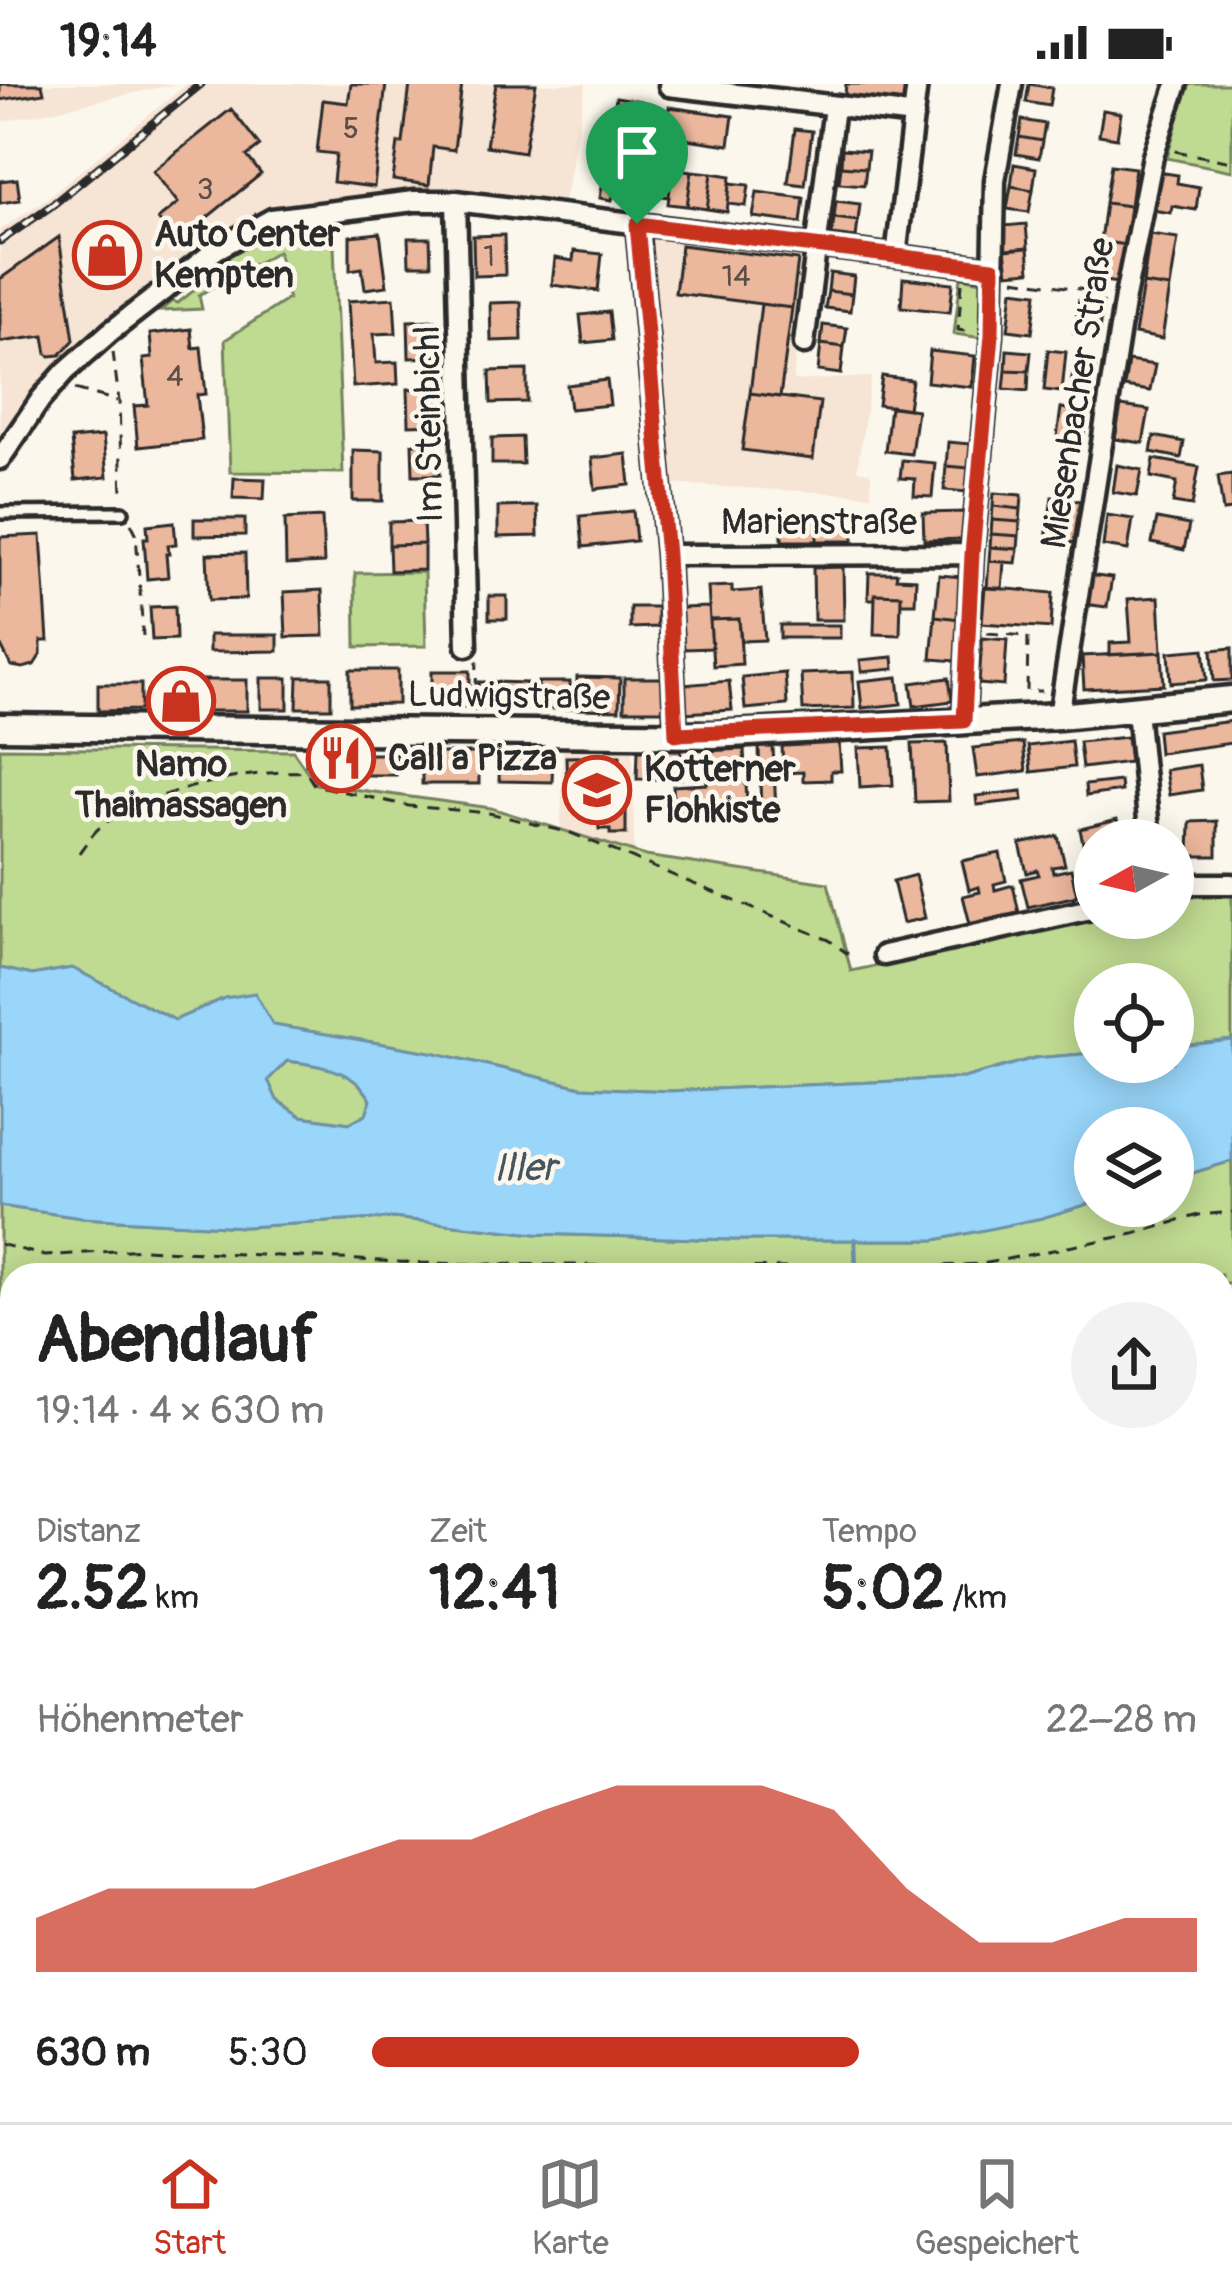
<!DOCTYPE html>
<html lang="de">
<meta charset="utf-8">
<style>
:root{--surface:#fff;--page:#f2f2f2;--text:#222;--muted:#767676;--line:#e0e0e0;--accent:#c8321e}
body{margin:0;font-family:Pangolin,sans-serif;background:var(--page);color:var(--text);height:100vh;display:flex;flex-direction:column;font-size:45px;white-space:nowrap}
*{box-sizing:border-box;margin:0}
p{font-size:39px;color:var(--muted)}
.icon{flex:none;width:66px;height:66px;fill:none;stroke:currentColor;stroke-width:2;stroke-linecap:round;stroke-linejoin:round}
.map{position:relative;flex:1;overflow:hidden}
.sheet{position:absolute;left:0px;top:1179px;width:1233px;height:861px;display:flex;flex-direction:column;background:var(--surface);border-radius:36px 36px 0 0;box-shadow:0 6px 30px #0003}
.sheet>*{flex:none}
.needle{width:78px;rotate:262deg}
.tools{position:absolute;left:1074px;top:735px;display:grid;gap:24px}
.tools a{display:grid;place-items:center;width:120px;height:120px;border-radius:50%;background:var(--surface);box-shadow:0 6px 30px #0003;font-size:60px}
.pin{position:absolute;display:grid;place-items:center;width:102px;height:102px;color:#fff;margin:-123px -51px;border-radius:50% 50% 50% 0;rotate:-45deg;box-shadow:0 0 12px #0007}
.pin .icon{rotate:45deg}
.round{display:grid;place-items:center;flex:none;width:126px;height:126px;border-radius:63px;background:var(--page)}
.headline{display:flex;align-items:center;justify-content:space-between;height:204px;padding:0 36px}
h1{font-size:66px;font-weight:700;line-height:90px}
.metrics{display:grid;grid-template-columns:repeat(3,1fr);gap:18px;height:204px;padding:12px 36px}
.metrics div{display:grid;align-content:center}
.metrics b{font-size:60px;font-weight:700}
.metrics small{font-size:33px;font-weight:400}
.metrics p{font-size:33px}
.chart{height:336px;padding:24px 36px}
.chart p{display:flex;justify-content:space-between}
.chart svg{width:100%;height:216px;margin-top:12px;fill:var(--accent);opacity:.7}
ul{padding:0 36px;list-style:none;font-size:39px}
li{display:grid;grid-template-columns:192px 144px 1fr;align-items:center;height:90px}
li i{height:30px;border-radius:15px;background:var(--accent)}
.status{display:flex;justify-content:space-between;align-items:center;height:84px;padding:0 60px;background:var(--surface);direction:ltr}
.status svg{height:33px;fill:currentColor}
.dock{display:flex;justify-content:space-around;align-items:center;height:168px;border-top:3px solid var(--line);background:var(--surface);font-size:33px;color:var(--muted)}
.dock a{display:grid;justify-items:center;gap:6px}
.dock .selected{color:var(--accent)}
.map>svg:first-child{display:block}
</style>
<div class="status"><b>19:14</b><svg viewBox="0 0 49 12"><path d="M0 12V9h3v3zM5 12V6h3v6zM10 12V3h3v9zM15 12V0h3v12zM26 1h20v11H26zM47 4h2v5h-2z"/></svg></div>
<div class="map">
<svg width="1232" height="2038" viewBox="0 0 1232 2038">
<rect width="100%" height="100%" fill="#fbf7ec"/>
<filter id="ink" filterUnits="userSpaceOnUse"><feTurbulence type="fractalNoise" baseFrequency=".00833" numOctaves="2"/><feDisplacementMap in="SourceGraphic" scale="24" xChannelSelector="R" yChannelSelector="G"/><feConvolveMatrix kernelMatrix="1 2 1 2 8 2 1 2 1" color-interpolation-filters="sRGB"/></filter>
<g filter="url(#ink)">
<path fill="#f6e4d4" d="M0 0H175L0 38Z
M187 0H586L564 118 458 112 272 129 104 243 0 369V146L46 115Z
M646 149 806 167 793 297 871 293 857 386 871 389V411L670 400Z
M563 664 633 666 634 768 561 745Z
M0 1830 12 1837V2028H361L379 2038H0Z"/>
<path fill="#bfda91" stroke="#75825e" stroke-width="3" d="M1187 0H1232V87L1167 74Z
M333 136 343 389 230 388 225 256 288 215 278 167 199 211 202 225 160 227 172 217 178 219 202 200 200 190 275 145Z
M961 193 982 197 989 206 983 254 954 250Z
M424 488 426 562 356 563 355 489Z
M0 664 293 667 316 700 491 724 646 772 828 799 851 887 1106 834H1173V805H1232V956L1173 963V900H1095V969L1035 974 964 994 670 1007 581 1003 436 969 273 941 225 914 175 936 72 884 32 891 0 884Z
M287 977C322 982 353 984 371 1016L366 1030 350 1039 301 1032 277 1016 268 996Z
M1232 1077V1200H1221V1191H12V1359H0V1122L82 1134 244 1143 393 1134 536 1150 734 1156H935L1041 1134 1095 1118V1122H1173V1095Z
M1226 1311 1232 1377V1510L1221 1508V1312Z
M795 2028H987L986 2038H801Z"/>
<path fill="#99d6fa" stroke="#6d92a7" stroke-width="3" fill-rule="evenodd" d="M0 884 32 891 72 884 175 936 225 914 255 909 273 941 436 969 581 1003 670 1007 964 994 1035 974 1095 969V978H1173V963L1232 956V1077L1173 1095V1044H1095V1118L1042 1134 936 1156H734L536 1150 393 1134 244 1143 82 1134 0 1122ZM287 977C320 981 354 985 371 1016L366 1030 349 1039 301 1032 277 1016 268 996Z"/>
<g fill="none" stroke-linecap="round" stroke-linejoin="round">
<path stroke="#6d92a7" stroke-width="4.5" d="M855 1155 856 1191
M926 2038 927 2028"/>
</g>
<path fill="#ebb79d" stroke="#2b2b2b" stroke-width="3" d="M0 0H42L44 9 0 16Z
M351 0H386L374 103 333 98 336 70 317 68 323 16 348 19Z
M410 0H462L454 66 433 63 429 101 393 96 398 59H403Z
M496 0H536L524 68 486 62Z
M846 0H906L904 19 845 11Z
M1029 0 1052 4 1049 22 1026 18Z
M616 13 641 17 638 38 613 33Z
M669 23 733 32 729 61 665 52Z
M231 25 260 62 247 72 261 90 177 158 158 135 178 119 153 87Z
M1103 26 1121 29 1117 54 1099 51Z
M613 33 638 38 635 58 610 54Z
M1022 36 1045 40 1042 57 1019 53Z
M795 45 812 47 805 101 788 99Z
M1019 53 1042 57 1039 74 1016 70Z
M608 65 633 69 629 90 605 86Z
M842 65 868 67 866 84 841 82Z
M1014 80 1036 84 1033 106 1011 102Z
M1111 81 1135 84 1130 122 1105 119Z
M841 82 866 84 864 101 839 99Z
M672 84 692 87 687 122 668 120Z
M605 86 629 90 626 110 614 108 612 116 600 114Z
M692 87 712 89 707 125 687 122Z
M1158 88 1178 91 1177 99 1199 103 1196 126 1172 122 1171 129 1152 126Z
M712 89 731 92 727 128 707 125Z
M653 90 671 92 669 113 650 110Z
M17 95 20 116 0 119V97Z
M730 99 749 101 746 122 728 120Z
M1011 102 1033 106 1029 128 1007 125Z
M757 108 804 114 801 139 753 133Z
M836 117 860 120 858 137 834 134Z
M1105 119 1130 122 1125 161 1100 157Z
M834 134 858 137 856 154 832 151Z
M1026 140 1028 164 1005 166 1003 142Z
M380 149 387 202 365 205 362 184 350 186V152Z
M1150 150 1178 154 1170 204 1143 200Z
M504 151 505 191 474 192 473 152Z
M59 153 74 256 60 271 50 272 47 270 44 252 0 258V195Z
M408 154H430L431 181H409Z
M1100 157 1125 161 1119 199 1095 196Z
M681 161 798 176 792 224 675 209Z
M1028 164 1030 187 1008 189 1005 166Z
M574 167 602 170 598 207 552 201 555 174 573 177Z
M830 189 854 192 852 210 828 207Z
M903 194 953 199 950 228 901 223Z
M1143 200 1170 204 1162 255 1135 250Z
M1013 206 1037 209 1032 249 1008 246Z
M828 207 852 210 850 227 825 224Z
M394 214 396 249 374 250 376 279 397 278 398 300 353 303 348 217Z
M1079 216 1103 219 1098 253 1074 250Z
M521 218 522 256 491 257 490 219Z
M761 220 792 224 780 313 750 309Z
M609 228 612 256 583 259 580 231Z
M436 236 437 273 409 274 408 237Z
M823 241 847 244 844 263 821 260Z
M191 245 193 264 201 263 206 310 197 311 202 356 138 363 134 322 148 321 143 275 152 274 150 250Z
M821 260 844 263 841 290 818 287Z
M1007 266 1031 268 1029 287 1006 286Z
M1048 266 1066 268 1062 308 1044 306Z
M930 267 975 272 972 303 927 298Z
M1075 274 1096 277 1091 316 1069 313Z
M1128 277 1155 281 1150 307 1124 303Z
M527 286V318L491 319 490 287Z
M1006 286 1029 287 1028 307 1004 305Z
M882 292 912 296 908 325 878 321Z
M607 296 610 321 570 325 567 301Z
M438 304V340L409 341 408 305Z
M750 309 820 318 813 375 742 366Z
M890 322 917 326 911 370 885 367Z
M1121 322 1149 326 1143 359 1115 355Z
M1061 324 1087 328 1083 357 1057 353Z
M103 352 107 393 75 396 71 355Z
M1154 352 1184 358 1181 374 1151 368Z
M522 353 523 380H492V354Z
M948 358 971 360 969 384 946 382Z
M439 359 440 391H413L412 360Z
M353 366 383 367V417H353Z
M627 370 630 401 595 405 592 374Z
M1154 375 1199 383 1192 422 1173 419 1177 398 1151 393Z
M902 376 935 379 932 413 914 412 915 395 900 394Z
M1117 381 1142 386 1137 412 1113 408Z
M946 382 969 384 967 408 944 406Z
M1232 390V426L1223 427 1218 392Z
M234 394 265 395 264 415 233 414Z
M994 409 1022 411 1021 425 993 422Z
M1052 413 1080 417 1074 459 1046 455Z
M537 422 538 452 498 453V423Z
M993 422 1021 425 1020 438 992 436Z
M633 427 636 457 583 463 580 432Z
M966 428V455L924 456 923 429Z
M817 429V457H782V430Z
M817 429H853V457H817Z
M1107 431 1133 435 1128 466 1103 462Z
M322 433 324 479 286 481 285 435Z
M194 435H245V451L194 452Z
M1157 435 1189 441 1184 466 1152 459Z
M992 436 1020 438 1019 452 991 450Z
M423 437 424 460 389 461V438Z
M174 438 176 460 168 461 169 470H166L168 493 147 495 144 454H148L147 441Z
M991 450 1019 452 1018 465 990 463Z
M41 451 48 557H41V570L34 581 23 584 11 582 0 560V453Z
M424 460V486L390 487 389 461Z
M990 463 1018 465 1016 479 989 477Z
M245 469 246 515 209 516 207 470Z
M989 477 1004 478 1002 505 987 504Z
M843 483 844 536H814L813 484Z
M869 489H897L896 494 916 495 915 519H901V511L875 510V515H868Z
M939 491 963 493 960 535 935 532Z
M1088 491 1112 494 1107 523 1083 520Z
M732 502V508L761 506 765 556 741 557 739 535 710 536 708 503Z
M985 503 1053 509 1051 544 982 539Z
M322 506 324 552 286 553 284 508Z
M875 510 901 511 900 551 874 550Z
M489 512H507V535H489Z
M1159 513 1162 568 1110 571V559L1131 558 1128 515Z
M175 522 176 555 152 556 150 523Z
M630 523H657V543L630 544Z
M709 523 712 564 684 565 681 524Z
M935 532 960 535 956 577 931 575Z
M739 535 742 580 713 582 710 536Z
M780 541H840V554H780Z
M209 551H278V567L209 568Z
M982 554 1007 556 1004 602 979 600Z
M1232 564V596L1214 597 1212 566Z
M1204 565 1207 596 1171 599 1169 568Z
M1162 568 1164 601 1084 605 1082 572Z
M893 573 894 585 862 588 860 576Z
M350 586H398V620L350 621Z
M432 587H470V623H432Z
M853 588 854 624 803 626 801 590Z
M785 589 787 621 745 625 742 593Z
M298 593H331V624H297Z
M577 593 620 594 619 626 576 625Z
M898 593 901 620 862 624 859 597Z
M261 594H288V625H261Z
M624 594H667L666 626H624Z
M949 594 952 617 914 622 911 599Z
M167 595 205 596V627L167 626Z
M205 596H247V627H205Z
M729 597 732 626 684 629 681 601Z
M479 598H495V625H479Z
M495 598 526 599V625H495Z
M538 598H570L571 625H539Z
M98 600H141V626L98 627Z
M1232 637V659L1159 669 1157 647Z
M1127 653 1130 678 1082 684 1079 658Z
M839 657 841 687H831V696L803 697V688L783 689 782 659Z
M1071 657 1074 683 1031 688 1028 662Z
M947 659 949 717 915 718 912 660Z
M1023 659 1026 687 977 693 973 664Z
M759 663H773L776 727 761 728Z
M891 663 893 701 860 703 858 664Z
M744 665 747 718 724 719V724L674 727 673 702 707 700 705 667Z
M638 666H681V695H637Z
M422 669H479V700H422Z
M500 669 553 670 552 698 499 697Z
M327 670H356V690H327Z
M364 670H396V691H364Z
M620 672 621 705 567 706 566 673Z
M1199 681 1202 706 1169 711 1165 686Z
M1120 697 1121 707 1086 712 1085 701Z
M606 705H621V725H626V750H610V745H599L598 727H607Z
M1022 707 1023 716 977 721 976 712Z
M1117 736 1121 756H1095V772L1086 774 1080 745Z
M1217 737V772H1189L1190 738Z
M1058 752 1065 781 1052 783 1053 789 1071 785 1077 812 1028 823 1021 795 1039 791 1037 786 1027 789 1020 760Z
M1000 769 1006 797 994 800 995 806 1013 801 1019 829 970 840 963 812 980 808 979 803 969 806 962 777Z
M915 791 925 834 903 839 893 797Z
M1232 1637V1672L1222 1674 1221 1638Z
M3 1709 12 1712V1770L9 1777 0 1774V1718Z
M1232 1883V1917L1222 1920 1221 1887Z
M1035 2028H1092L1095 2033 1087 2038H1020Z"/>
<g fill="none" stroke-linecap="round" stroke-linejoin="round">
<g stroke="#2b2b2b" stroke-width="18">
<path id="service" d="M0 429 123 428"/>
</g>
<g stroke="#2b2b2b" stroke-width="27">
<path id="minor" d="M669 2 914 31
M456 117 467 562
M637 140 667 471 676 650
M896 172 917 0
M804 260 834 23
M0 375 41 315 66 287 110 248 217 165 272 135 414 117H456L993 184
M667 471 972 470
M1137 626 1150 756
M1059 632 1125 213 1153 72 1177 0
M964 637 972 470 992 251 995 96 1012 0
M1173 800H1232
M884 871 1095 824
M1221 1298 1232 1297
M0 1465H12
M1221 1612 1232 1610
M0 1641 12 1642
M1221 1855H1232
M620 2028 624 2038"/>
</g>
<g stroke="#2b2b2b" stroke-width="33">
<path id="tertiary" d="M0 643 714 651 1059 632 1232 615
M0 1800 12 1805
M475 2028 492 2038"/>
</g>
<path stroke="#2b2b2b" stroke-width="3" stroke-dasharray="12 9" stroke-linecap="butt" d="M1175 67 1232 78
M1014 195 1105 209
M962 199 958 246 973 248
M113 268 119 317 122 414
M75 305 117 317
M131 439 136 449 143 552
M987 549 1028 552 1027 607H1042
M475 627 477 577
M306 670V688L314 701 409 722 489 729 571 749 829 856 848 870
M79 769C86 759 94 747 104 740 147 708 251 685 304 688
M0 1160 45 1172 143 1165 418 1179 871 1185 982 1180 1134 1150 1199 1131 1232 1128
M0 1246 12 1247
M0 1306 12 1311
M0 1701 9 1680 11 1663
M898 2028 900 2038"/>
<use href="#service" stroke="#fbf7ec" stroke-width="9"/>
<use href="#minor" stroke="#fbf7ec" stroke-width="18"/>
<use href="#tertiary" stroke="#fbf7ec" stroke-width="24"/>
<g stroke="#2b2b2b" stroke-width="9">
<path id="rail" d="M0 157 51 122 201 0
M0 1856 12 1863"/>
</g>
<use href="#rail" stroke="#fbf7ec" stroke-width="4.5" stroke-dasharray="14" stroke-linecap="butt"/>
</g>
</g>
<g fill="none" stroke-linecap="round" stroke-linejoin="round" filter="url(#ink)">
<g stroke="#fff" stroke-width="24">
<path id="route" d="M637 140 993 184 992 251 972 470 964 637 676 650 667 471Z"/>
</g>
<use href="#route" stroke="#c8321e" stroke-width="15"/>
</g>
<defs>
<g id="shop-ring" transform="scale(3.45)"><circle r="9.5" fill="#fbf7ec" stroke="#c8321e" stroke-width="1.5"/><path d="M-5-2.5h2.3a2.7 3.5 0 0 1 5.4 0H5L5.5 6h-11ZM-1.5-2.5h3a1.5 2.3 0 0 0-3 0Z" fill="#c8321e"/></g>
<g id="restaurant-ring" transform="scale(3.45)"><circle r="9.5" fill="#fbf7ec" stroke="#c8321e" stroke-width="1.5"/><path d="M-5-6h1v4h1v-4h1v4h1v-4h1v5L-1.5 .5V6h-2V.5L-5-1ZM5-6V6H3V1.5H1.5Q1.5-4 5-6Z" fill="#c8321e"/></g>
<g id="school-ring" transform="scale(3.45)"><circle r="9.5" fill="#fbf7ec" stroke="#c8321e" stroke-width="1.5"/><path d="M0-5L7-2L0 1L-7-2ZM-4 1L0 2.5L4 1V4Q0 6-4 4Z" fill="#c8321e"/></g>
</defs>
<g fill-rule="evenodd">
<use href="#shop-ring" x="107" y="171"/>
<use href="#shop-ring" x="181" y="617"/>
<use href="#restaurant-ring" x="341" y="674"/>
<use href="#school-ring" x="597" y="706"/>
</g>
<g text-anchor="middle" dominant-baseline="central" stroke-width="9" stroke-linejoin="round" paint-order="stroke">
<g font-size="30" fill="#5b4e48">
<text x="351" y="44">5</text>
<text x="205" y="105">3</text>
<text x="489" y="172">1</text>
<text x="736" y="192">14</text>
<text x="175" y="292">4</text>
</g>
<g font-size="36" font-weight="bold" fill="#2b2b2b" stroke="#fbf7ec" text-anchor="start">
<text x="154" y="150">Auto Center<tspan x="154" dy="41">Kempten</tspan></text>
<text x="388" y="674">Call a Pizza</text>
<text x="181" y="680" text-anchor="middle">Namo<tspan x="181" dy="41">Thaimassagen</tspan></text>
<text x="644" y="685">Kotterner<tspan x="644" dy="41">Flohkiste</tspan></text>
</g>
<g font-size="36" fill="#2b2b2b" stroke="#fbf7ec">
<text transform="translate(1078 309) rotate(-81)">Miesenbacher Straße</text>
<text transform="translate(429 340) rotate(-91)">Im Steinbichl</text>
<text x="819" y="438">Marienstraße</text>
<text transform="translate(509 612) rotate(1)">Ludwigstraße</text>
</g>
<g font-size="39" font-style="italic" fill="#46565f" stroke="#fbf7ec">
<text transform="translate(525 1084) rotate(-1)">Iller</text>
</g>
</g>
</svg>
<div class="tools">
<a><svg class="needle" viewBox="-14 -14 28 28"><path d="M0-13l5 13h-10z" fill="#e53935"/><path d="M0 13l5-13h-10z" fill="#767676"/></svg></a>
<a><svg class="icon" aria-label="locate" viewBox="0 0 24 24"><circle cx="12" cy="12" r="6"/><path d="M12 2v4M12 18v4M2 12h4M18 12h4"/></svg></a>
<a><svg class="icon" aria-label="layers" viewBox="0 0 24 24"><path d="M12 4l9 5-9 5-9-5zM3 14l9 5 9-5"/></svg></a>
</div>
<div class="pin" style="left:637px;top:140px;background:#1e9e55"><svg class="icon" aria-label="arrive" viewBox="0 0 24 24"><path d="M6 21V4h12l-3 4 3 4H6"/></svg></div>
<section class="sheet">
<div class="headline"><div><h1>Abendlauf</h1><p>19:14 · 4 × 630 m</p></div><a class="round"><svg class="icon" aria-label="share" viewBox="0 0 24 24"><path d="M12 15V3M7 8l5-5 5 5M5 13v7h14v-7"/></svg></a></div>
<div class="metrics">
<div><p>Distanz</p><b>2.52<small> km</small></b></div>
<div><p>Zeit</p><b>12:41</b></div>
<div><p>Tempo</p><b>5:02<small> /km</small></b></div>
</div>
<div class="chart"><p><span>Höhenmeter</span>22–28 m</p>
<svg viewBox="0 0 160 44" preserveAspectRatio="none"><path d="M0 44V33L10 27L20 27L30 27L40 22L50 17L60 17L70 11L80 6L90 6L100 6L110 11L120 27L130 38L140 38L150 33L160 33V44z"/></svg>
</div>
<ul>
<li><b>630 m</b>5:30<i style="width:59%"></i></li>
</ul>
</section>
</div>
<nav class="dock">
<a class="selected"><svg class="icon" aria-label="home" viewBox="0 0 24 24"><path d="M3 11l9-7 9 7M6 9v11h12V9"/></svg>Start</a>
<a><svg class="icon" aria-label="map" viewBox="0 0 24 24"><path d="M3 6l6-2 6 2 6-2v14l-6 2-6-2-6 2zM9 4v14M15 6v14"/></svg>Karte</a>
<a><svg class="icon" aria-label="saved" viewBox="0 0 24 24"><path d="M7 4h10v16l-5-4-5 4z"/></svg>Gespeichert</a>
</nav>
